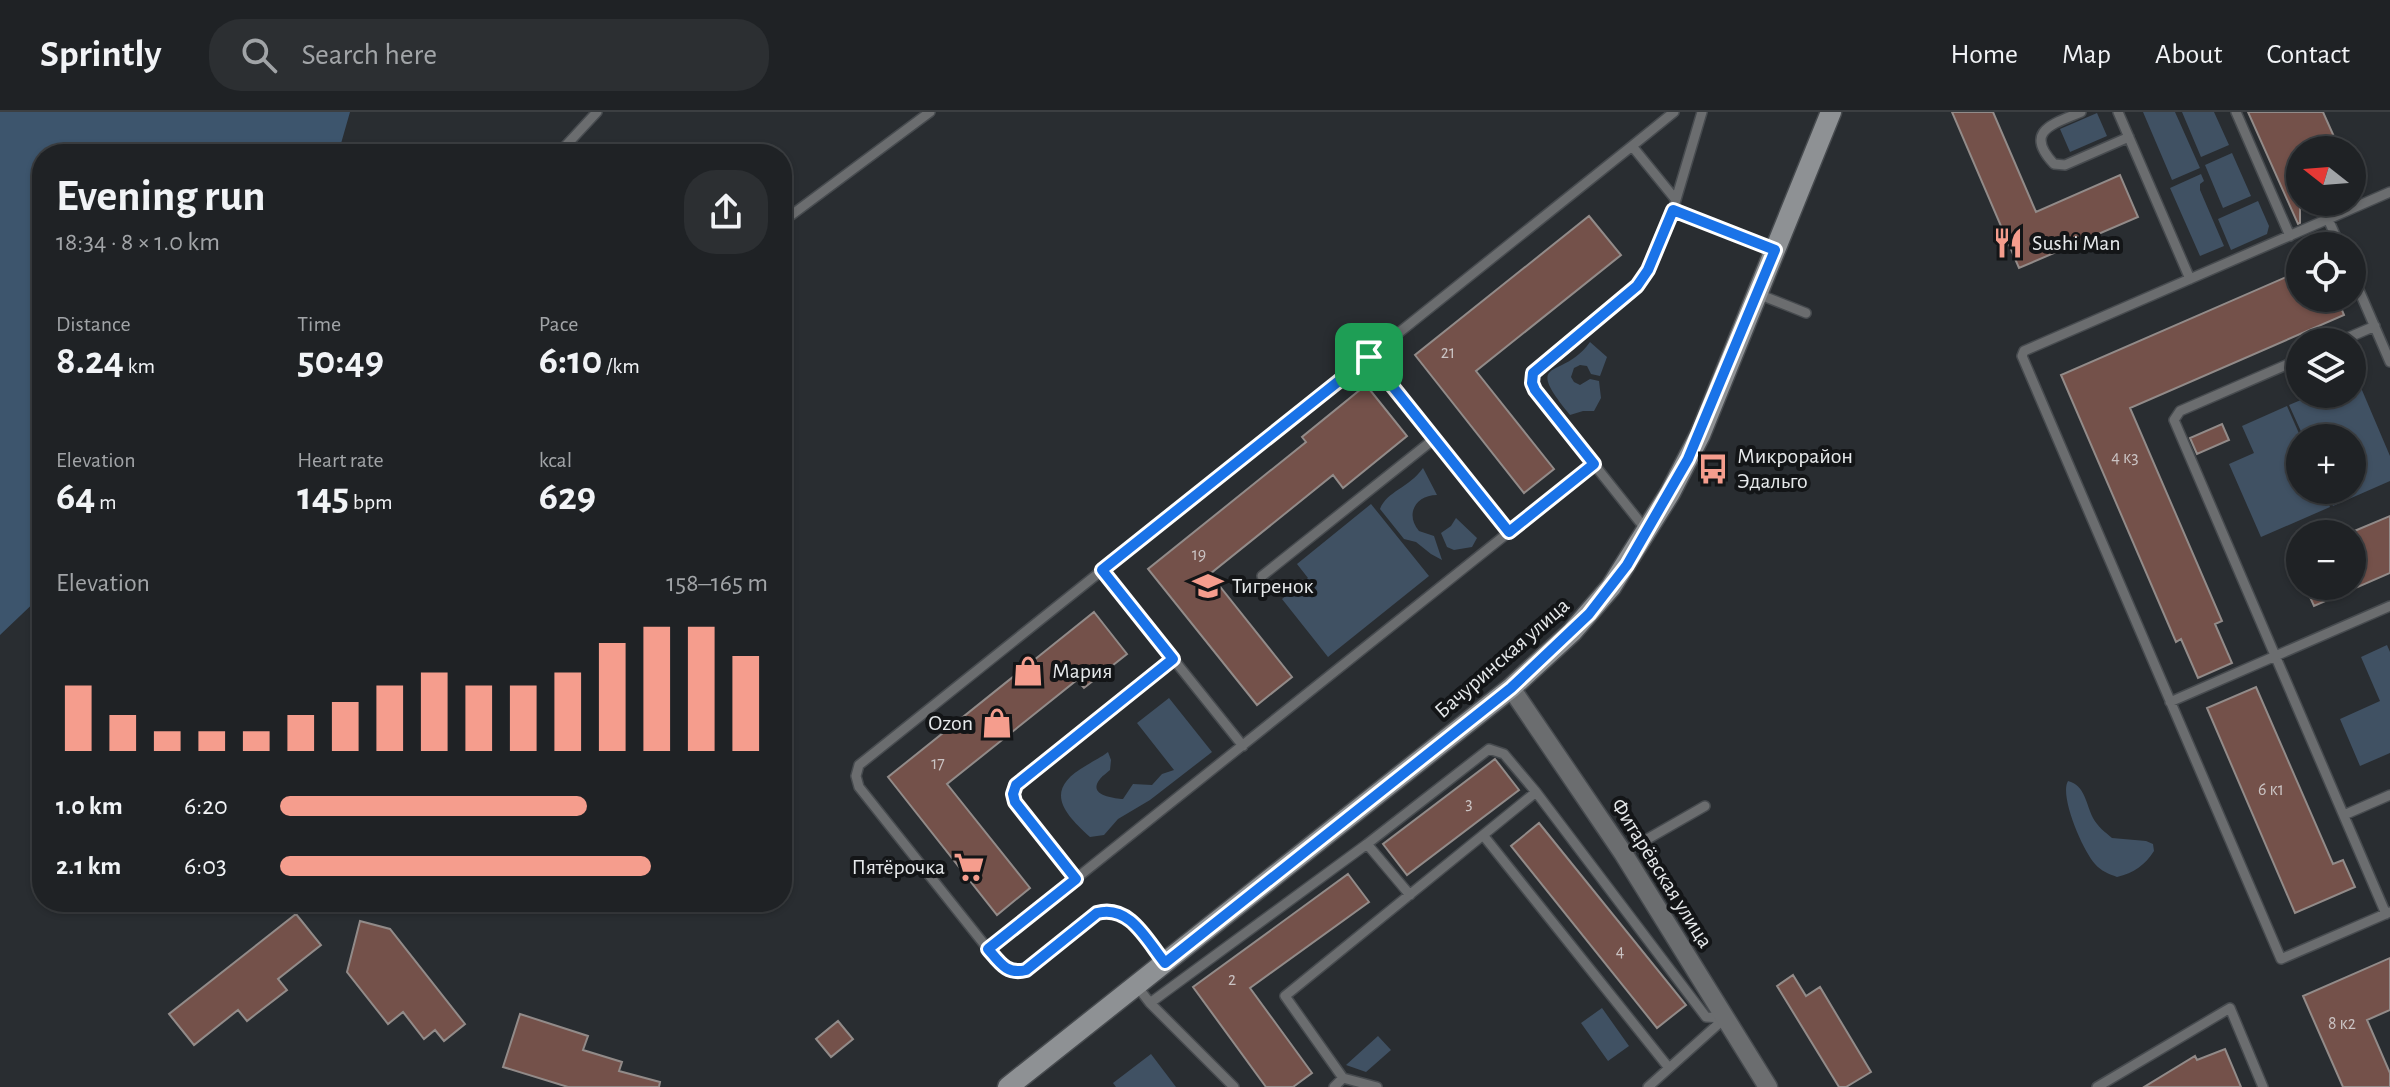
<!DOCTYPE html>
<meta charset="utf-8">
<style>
:root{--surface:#1f2225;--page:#2c2f32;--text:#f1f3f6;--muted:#a1a4a7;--line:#3c3f42;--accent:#f59d8d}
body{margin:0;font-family:"Alegreya Sans",sans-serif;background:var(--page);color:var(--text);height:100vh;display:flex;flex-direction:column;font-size:30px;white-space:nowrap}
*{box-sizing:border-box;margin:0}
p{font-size:26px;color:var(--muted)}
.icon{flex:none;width:44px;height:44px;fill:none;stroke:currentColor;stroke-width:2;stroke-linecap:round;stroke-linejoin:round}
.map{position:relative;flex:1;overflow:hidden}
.panel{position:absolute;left:32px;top:32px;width:760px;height:768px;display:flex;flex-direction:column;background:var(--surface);border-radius:32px;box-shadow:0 2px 6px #0004,0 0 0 2px var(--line)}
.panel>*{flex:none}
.needle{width:52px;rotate:287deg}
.controls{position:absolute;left:2286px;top:24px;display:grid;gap:16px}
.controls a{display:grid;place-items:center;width:80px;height:80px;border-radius:50%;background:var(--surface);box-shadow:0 2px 6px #0004,0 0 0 2px var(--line);font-size:40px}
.pin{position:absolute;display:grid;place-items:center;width:68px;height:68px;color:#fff;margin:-34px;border-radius:16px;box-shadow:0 4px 12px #0006}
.round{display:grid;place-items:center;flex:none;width:84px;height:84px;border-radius:32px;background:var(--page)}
.head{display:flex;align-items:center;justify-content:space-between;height:136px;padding:0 24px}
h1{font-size:44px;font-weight:700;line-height:60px}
.metrics{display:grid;grid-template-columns:repeat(3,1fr);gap:12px;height:136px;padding:8px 24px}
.metrics div{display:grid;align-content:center}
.metrics b{font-size:40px;font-weight:700}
.metrics small{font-size:22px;font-weight:400}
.metrics p{font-size:22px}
.chart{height:224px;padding:16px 24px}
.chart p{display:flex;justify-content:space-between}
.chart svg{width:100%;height:144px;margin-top:8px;stroke:var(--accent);stroke-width:6}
ul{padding:0 24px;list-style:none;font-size:26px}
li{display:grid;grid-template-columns:128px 96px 1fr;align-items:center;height:60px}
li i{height:20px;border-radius:10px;background:var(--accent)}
header{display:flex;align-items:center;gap:48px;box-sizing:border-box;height:112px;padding:0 40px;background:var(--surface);border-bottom:2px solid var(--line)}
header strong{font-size:38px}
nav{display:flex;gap:44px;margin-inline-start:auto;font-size:28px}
.search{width:560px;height:72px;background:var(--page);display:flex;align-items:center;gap:20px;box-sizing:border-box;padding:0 28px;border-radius:32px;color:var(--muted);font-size:30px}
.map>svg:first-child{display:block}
</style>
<header>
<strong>Sprintly</strong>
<div class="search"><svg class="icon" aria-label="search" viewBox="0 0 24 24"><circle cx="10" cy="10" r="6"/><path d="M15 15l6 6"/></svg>Search here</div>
<nav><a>Home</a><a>Map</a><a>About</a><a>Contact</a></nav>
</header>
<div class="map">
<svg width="2390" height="975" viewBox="0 0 2390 975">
<rect width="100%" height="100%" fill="#292d31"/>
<path fill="#405163" d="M2143 0H2175L2200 56 2172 68Z
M2182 0H2214L2229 33 2201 45Z
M2097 1 2107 24 2070 40 2060 17Z
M2232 41 2251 84 2223 96 2205 53Z
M2201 62 2204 69 2200 72V78L2224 134 2200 144 2170 76Z
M2258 89 2269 114 2267 122 2231 138 2218 107Z
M1590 230 1607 245 1600 264 1591 262 1587 254 1580 253 1574 256 1571 265 1574 270 1580 273 1590 267 1599 269 1601 286 1594 299H1583L1570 303C1521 243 1563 269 1590 230Z
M2356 264 2390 344V369L2333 394 2326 378H2352V326H2304L2289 293 2315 282H2352V266Z
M2287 294 2301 326 2300 378H2323L2330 395 2261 425 2229 352 2254 341 2242 314Z
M1423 356 1437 383C1415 383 1405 403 1419 419L1434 424 1442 448 1431 442 1416 430 1404 427 1380 397C1387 379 1409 376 1423 356Z
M1371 392 1429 464 1328 545 1282 487 1308 466 1297 452Z
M1456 406 1477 426 1472 435 1454 438 1447 435 1441 421 1451 414Z
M2387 533 2390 540V641L2360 654 2340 607 2380 589 2361 545Z
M1169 586 1212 640 1150 688 1118 707 1104 723 1090 725C1061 699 1044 677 1087 653 1095 648 1100 646 1108 640L1111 648 1110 658C1107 661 1103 663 1100 667 1087 683 1113 686 1123 687L1133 672 1152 673 1162 662 1174 658 1137 611Z
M2068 669C2085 673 2086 692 2093 706 2098 715 2105 720 2112 726L2146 729 2153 732 2154 739C2145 753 2134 761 2117 765 2109 762 2101 759 2095 752 2083 739 2059 684 2068 669Z
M1602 896 1629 934 1608 949 1581 911Z
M1378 924 1391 938 1366 960 1346 953Z
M1151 942 1176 975H1116L1113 971Z"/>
<path fill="#3d556d" d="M0 0H350L338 42H42V483L0 523Z"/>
<path fill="#74514a" stroke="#928b89" stroke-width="2" d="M1952 0H1993L2036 100 2120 63 2138 105 2019 156Z
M2248 0H2323L2340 38H2300V111L2298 112Z
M1589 104 1621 143 1476 259 1554 357 1524 381 1415 243Z
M2300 159V186H2337L2344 203 2130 296 2222 509 2215 512 2232 551 2198 566 2181 527 2176 530 2061 263Z
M1366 273 1407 324 1343 376 1333 363 1210 462 1292 565 1257 593 1148 457 1306 330 1302 325Z
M2222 312 2229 328 2197 342 2190 326Z
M2390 404V461L2314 494 2305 474H2352V420Z
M1094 500 1127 542 1084 576 1077 568 947 672 1030 776 997 803 888 665Z
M2256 575 2333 752 2343 748 2355 775 2295 801 2207 596Z
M1495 647 1519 678 1407 763 1383 732Z
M1539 711 1686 893 1657 916 1511 734Z
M1348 762 1369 790 1250 876 1312 961 1293 975H1266L1193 875Z
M296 802 321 833 278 867 287 878 247 909 238 898 194 933 169 902Z
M360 809 390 817 465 912 444 929 435 918 424 927 403 900 388 912 347 860Z
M2390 846V898L2367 908 2390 961V975H2343L2303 884Z
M1793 863 1806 884 1820 875 1871 960 1846 975H1839L1777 874Z
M520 902 588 924 583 938 622 950 619 959 660 970 659 975H568L503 955Z
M838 909 853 927 831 945 816 927Z
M2225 937 2241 975H2144L2195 944 2197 948Z"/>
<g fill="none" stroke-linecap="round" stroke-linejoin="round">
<g stroke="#474b4f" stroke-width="12">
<path id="lane" d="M2081 0C2053 12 2023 19 2054 52L2065 53 2129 25
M2118 0 2190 167
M2236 0 2290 124
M1632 34 1674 0
M558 42 597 0
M1675 91 1702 0
M2328 107 2024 239 2022 244 2281 847 2390 800
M782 110 930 0
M2340 134 2328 107 2390 80
M2352 162 2390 250
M1758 182 1806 201
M2338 230 2375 214
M1369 245 1509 420
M2300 247 2180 299 2174 308 2386 802
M1647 419 1535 278 1532 271 1533 261 1637 174 1648 158 1673 98 1775 138
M1102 458 1243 634
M1262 464 1434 327
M2170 590 2390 494
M2344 703 2390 683
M1483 723 1669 956
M1367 732 1410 783
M1623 741 1705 694
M1076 767 1015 690 1013 682 1016 673 1173 547
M988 837 859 675 856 664 859 653 1632 34 1676 88
M1165 851C1147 829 1130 792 1097 801L1026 858H1008L988 837 1594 352
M1137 874 1150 891 1234 975
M1150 891 1367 732 1489 637 1504 642 1536 680 1706 905 1723 906
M1343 966 1285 884 1536 680
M1334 975 1343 966 1377 975
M1648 975 1725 906
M2097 975 2230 896 2263 975"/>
</g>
<g stroke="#474b4f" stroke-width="21">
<path id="street" d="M1511 576 1623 741 1768 975"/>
</g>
<g stroke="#474b4f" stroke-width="23">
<path id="secondary" d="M1008 975 1511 576 1572 520 1611 475 1670 381 1700 323 1831 0"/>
</g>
<use href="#lane" stroke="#6b6d6f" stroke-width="9"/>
<use href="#street" stroke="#6b6d6f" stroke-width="18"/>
<use href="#secondary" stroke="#8e9194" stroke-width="20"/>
</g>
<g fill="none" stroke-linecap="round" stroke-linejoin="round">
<g stroke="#fff" stroke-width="16">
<path id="route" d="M1673 98 1775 138 1688 347 1627 453 1589 502 1511 576 1165 851C1147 829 1130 792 1097 801L1026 858C1007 863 1000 851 988 837L1076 767 1015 690 1013 682 1016 673 1173 547 1102 458 1369 245 1509 420 1594 352 1535 278 1532 271 1533 261 1637 174 1648 158Z"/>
</g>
<use href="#route" stroke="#1a73e8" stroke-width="10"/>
</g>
<defs>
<g id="restaurant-bare" transform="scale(2.4)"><path d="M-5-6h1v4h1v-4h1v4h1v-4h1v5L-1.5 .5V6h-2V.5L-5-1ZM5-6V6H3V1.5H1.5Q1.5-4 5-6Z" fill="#f59d8d" stroke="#131517" stroke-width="2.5" paint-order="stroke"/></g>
<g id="bus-bare" transform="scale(2.4)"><path d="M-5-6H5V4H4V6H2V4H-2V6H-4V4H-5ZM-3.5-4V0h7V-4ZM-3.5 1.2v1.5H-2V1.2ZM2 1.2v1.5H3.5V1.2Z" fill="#f59d8d" stroke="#131517" stroke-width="2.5" paint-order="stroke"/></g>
<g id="school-bare" transform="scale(2.4)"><path d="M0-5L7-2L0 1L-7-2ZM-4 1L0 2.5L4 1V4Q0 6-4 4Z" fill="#f59d8d" stroke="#131517" stroke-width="2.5" paint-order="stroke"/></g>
<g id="shop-bare" transform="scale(2.4)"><path d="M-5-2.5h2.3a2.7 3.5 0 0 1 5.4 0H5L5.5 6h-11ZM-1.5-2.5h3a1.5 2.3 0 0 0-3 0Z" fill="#f59d8d" stroke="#131517" stroke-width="2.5" paint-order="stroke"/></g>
<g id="supermarket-bare" transform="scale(2.4)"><path d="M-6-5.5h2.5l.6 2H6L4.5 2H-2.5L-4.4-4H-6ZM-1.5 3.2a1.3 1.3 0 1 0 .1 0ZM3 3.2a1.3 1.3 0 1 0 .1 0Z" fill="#f59d8d" stroke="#131517" stroke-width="2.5" paint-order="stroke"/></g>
</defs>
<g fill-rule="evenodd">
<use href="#restaurant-bare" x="2008" y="131"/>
<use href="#bus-bare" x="1713" y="357"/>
<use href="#school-bare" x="1208" y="474"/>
<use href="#shop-bare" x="1028" y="559"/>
<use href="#shop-bare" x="997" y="611"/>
<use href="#supermarket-bare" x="969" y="755"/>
</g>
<g text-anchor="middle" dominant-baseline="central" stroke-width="8" stroke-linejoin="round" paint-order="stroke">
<g font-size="18" fill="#cac3c3">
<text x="1448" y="241">21</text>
<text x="2125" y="346">4 к3</text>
<text x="1199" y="443">19</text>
<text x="938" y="652">17</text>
<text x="2271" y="678">6 к1</text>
<text x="1469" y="692">3</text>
<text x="1620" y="840">4</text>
<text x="1232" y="868">2</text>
<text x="2342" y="912">8 к2</text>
</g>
<g font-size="22" fill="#e6e9eb" stroke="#131517" text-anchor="start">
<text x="2032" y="131">Sushi Man</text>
<text x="1737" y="344">Микрорайон<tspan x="1737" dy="25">Эдальго</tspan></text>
<text x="1232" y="474">Тигренок</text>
<text x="1052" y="559">Мария</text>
<text x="973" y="611" text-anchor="end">Ozon</text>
<text x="945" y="755" text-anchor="end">Пятёрочка</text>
</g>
<g font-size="22" fill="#e6e9eb" stroke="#131517">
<text transform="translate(1502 546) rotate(-41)">Бачуринская улица</text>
<text transform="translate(1662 761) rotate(58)">Фитарёвская улица</text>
</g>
</g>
</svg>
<div class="controls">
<a><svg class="needle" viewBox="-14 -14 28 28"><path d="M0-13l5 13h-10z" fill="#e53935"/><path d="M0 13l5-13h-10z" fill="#a1a4a7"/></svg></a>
<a><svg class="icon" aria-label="locate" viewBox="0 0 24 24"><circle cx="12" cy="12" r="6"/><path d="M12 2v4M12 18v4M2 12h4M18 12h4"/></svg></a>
<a><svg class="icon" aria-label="layers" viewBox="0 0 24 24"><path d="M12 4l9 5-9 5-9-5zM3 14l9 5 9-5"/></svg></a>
<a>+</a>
<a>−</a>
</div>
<div class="pin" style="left:1369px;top:245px;background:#1e9e55"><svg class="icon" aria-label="arrive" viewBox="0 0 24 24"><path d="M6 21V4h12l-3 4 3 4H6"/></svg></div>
<section class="panel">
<div class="head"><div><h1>Evening run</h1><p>18:34 · 8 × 1.0 km</p></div><a class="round"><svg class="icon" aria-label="share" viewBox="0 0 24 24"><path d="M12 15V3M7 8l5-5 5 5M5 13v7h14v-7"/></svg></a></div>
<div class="metrics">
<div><p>Distance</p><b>8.24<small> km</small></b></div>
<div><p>Time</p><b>50:49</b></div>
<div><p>Pace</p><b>6:10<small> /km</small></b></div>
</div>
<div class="metrics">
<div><p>Elevation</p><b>64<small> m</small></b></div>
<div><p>Heart rate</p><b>145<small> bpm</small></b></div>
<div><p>kcal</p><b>629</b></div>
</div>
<div class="chart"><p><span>Elevation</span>158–165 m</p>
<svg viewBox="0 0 160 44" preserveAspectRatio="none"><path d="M5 44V24M15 44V33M25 44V38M35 44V38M45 44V38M55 44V33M65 44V29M75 44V24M85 44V20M95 44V24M105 44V24M115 44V20M125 44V11M135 44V6M145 44V6M155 44V15"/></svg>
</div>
<ul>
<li><b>1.0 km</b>6:20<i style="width:63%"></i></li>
<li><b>2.1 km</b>6:03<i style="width:76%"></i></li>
</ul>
</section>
</div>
